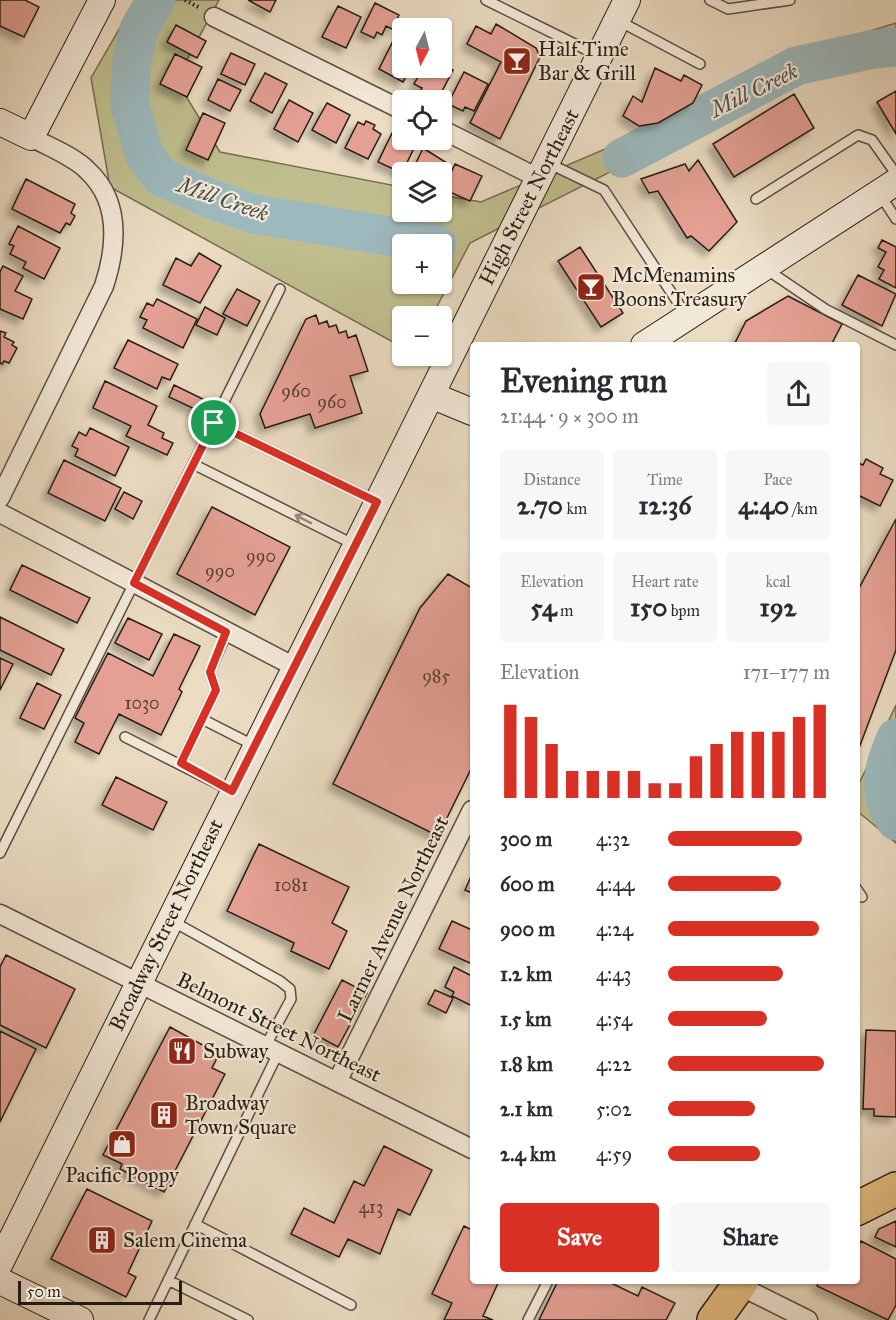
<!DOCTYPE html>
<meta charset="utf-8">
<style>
:root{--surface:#fff;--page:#f7f7f7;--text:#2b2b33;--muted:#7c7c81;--accent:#d93025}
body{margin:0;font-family:"IM FELL Great Primer",serif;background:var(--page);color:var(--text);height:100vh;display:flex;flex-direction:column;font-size:22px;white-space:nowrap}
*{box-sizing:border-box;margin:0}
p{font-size:20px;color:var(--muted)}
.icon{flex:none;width:33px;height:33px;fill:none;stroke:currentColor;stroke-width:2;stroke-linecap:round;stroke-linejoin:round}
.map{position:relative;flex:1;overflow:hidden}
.drawer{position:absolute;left:470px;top:342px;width:390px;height:942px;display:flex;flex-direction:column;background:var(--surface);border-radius:6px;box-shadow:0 2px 4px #0004}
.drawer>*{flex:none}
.needle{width:39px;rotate:187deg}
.controls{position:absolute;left:392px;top:18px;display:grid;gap:12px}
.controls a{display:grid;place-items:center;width:60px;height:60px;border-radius:6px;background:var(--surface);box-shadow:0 2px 4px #0004;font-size:30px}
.scale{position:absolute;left:18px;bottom:15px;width:164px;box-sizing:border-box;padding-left:6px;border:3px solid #281e15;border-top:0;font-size:16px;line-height:21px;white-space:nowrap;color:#281e15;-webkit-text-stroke:4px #f2e8d7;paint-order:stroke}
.pin{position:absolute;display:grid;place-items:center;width:51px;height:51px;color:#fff;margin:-26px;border:3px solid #fff;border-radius:50%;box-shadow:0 2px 6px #0007}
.round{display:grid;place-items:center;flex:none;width:63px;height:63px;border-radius:6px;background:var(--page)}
.overview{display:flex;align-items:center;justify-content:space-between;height:102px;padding:0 30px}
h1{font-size:33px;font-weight:700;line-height:45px}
.metrics{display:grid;grid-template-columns:repeat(3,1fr);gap:9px;height:102px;padding:6px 30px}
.metrics div{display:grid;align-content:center;border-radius:6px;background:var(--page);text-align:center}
.metrics b{font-size:26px;font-weight:700}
.metrics small{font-size:16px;font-weight:400}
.metrics p{font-size:16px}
.chart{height:168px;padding:12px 30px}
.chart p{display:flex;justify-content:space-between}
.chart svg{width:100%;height:108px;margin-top:6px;stroke:var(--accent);stroke-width:6}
.cta{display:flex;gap:12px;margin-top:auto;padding:12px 30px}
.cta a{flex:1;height:69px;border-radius:6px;background:var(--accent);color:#fff;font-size:24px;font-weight:700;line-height:69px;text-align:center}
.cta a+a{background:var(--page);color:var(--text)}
ul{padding:0 30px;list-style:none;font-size:20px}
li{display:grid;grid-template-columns:96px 72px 1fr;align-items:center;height:45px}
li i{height:15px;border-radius:8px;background:var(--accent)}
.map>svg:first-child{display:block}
</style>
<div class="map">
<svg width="896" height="1320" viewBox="0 0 896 1320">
<defs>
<filter id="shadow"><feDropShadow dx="-5.5" dy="5.5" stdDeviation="3" flood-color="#0004"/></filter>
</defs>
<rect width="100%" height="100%" fill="#ebdcc2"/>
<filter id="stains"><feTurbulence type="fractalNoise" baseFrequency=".00333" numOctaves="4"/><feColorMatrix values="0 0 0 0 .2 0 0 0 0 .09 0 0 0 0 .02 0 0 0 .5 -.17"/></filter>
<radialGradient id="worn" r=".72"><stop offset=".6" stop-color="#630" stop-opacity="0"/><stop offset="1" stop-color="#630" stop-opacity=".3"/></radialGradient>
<path fill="#c0be8e" stroke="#746e52" stroke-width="1.5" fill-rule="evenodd" d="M136 0H219L176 80 220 152 402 187V212H441V195L481 202 659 126 766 63 896 23V57L783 88 671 141 470 243 432 316H402V347L110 187 91 78ZM402 244H441V284H402Z
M896 705V843L857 811V788Z"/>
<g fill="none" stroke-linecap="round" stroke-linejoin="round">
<path stroke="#9cb9bd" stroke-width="39" d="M156 0 139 29 131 66 130 105 144 154 161 177 214 200 254 214 437 244
M622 158 796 66 874 49 896 47
M896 738C883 767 876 792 896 821"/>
</g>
<path fill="#e3a093" stroke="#281e15" stroke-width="1.5" filter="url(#shadow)" d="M0 0H25L39 7 24 37 0 26Z
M248 0H276L270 12Z
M375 3 399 15 392 29 386 26 382 35 377 32 374 38 361 32Z
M338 6 361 17 346 48 322 37Z
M496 24 536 48 540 57 500 139 470 123 501 62 467 44 476 26 491 34Z
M176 25 206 41 197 58 167 42Z
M393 41 402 46V68H411L403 82 379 69Z
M231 53 255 64 245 85 221 74Z
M175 54 202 67 187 97 160 84Z
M441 63 453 70 439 97 420 91 422 88 414 84 423 68H441Z
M655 68 681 81 684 75 702 85 693 103 658 123 639 126 623 116 633 96 642 102Z
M464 72 488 84 474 111 465 107 463 111 448 104Z
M265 73 287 84 272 113 250 101Z
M218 79 241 90 230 111 208 100Z
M896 91V134L877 102Z
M794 94 814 128 734 177 713 144Z
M289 100 313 113 298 142 274 129Z
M327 103 350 115 336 143 312 130Z
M203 113 225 123 208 160 186 150Z
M366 121 375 125 373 129 381 134 368 159 345 148 358 122 364 125Z
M392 133 415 146 402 173 378 162Z
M423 148 447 163 441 175V172H412Z
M698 160 737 222 709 251 691 236 687 238 658 191 649 193 641 179 685 164 689 171Z
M455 164 482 176 470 201 443 189Z
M26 179 75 204 71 213 75 216 70 225 66 223 60 233 12 209Z
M18 226 60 248 44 279 23 268 26 262 10 254 14 246 9 244Z
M882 240 896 247V288L879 279 884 270 878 267 886 252 878 248Z
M580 247 623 313 601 327 558 261Z
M199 253 221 266 200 303 163 285 176 258 191 266Z
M3 266 23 276 15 291 32 299 23 319 0 309V272Z
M858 275 896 294 882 326 842 305Z
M237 289 260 301 247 326 223 314Z
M788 296 842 324 831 345H734L746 321Z
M157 299 197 319 183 348 143 328 147 320 140 317 147 303 153 306Z
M205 307 225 318 217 335 196 325Z
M316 315 319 324 327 321 329 327 336 325 339 333 346 331 348 338 356 335 368 371 350 376 362 413 315 428 310 414 265 428 260 414 306 319Z
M0 331 6 333 4 337 14 342 12 345 17 348 9 363 4 361 2 364 0 363Z
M128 340 178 364 170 380 162 377 157 389 114 368Z
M105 381 157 406 148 425 164 433 162 438 173 443 167 455 126 436 131 426 93 408Z
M174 385 207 401 201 412 169 397Z
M90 428 129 447 115 476 75 456 78 449 72 446 79 432 86 436Z
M866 459 883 468 880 474 893 480 880 506 856 494V462L863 465Z
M64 460 121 488 105 521 48 493Z
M124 492 142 501 133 519 115 509Z
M212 507 290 547 255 615 177 574Z
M896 519V650L856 756V594Z
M22 565 90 598 77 623 10 590Z
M448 574 472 588V767L438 836 333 784 420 608Z
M0 617 64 649 51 675 0 650Z
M128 618 162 634 149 660 115 643Z
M174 634 200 646 179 689 182 692 161 735 119 714 99 754 75 742 84 723 75 718 108 653 153 676Z
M0 658 13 664 0 690Z
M37 683 61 695 44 729 20 718Z
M116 777 167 802 153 830 102 805Z
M259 844 349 887 332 923 347 931 329 969 291 951 294 943 227 911Z
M472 874V893L465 890Z
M452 921 472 930V964L439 949Z
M6 955 75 989 46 1048 0 1025V967Z
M454 967 472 976V1006L452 996 454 992 445 987Z
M342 980 367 993 338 1047 314 1034Z
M435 990 453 998 446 1013 428 1004Z
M170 1027 219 1054 212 1068 225 1074 164 1192 120 1169 122 1164 103 1155Z
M866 1030 896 1031V1117L874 1116V1109H863Z
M0 1031 36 1049 0 1122Z
M384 1146 432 1170 410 1215 398 1209 380 1254 348 1239 339 1257 291 1234 304 1208 334 1223 354 1181 364 1186Z
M87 1189 152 1221 128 1273 136 1277 126 1297 51 1259Z
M896 1221V1247L875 1237 879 1229Z
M464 1226 472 1230V1281H499L483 1316 493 1320H444L452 1303 432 1294Z
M861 1241 896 1259V1305L888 1320 817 1286 819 1281H856V1249Z
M558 1281H607L638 1296 642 1287 675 1303 666 1320H539Z"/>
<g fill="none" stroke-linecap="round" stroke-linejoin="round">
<g stroke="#594e40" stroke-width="12">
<path id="lane" d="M486 0 597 55
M710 0 728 9 790 0
M619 21 700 64
M548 163 604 190 686 315
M879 193 896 219
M756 199 858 135 872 140 896 174
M766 269 825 309 896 345
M214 423 377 502
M193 464 355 545
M202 719 216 690 210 672 227 632
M125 737 232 791
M181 763 202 719 255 746
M0 853 280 289
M856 888 862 897
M172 921 280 981 290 989 291 999 266 1045
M195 1224 351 1305
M168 1280 248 1320
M149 1320 279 1051
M528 1320 548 1281"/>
</g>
<g stroke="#594e40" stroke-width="21">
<path id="street" d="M214 17 402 110
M441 129 538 178
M0 498 104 286C117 246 121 201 87 170 73 156 49 147 31 137
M0 513 295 667
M0 914 472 1149
M338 1080 472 810
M732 1282 808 1320"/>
</g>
<g stroke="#281e15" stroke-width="28">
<path id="secondary" d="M0 122 31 137 102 0
M644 345 896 182
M431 395 472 412
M0 1263 627 0
M0 1281 80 1320"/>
</g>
<g stroke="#281e15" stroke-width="36">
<path id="highway" d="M856 1209 896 1189
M714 1320 742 1281"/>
</g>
<path stroke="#281e15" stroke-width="4" stroke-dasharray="1.5 3" stroke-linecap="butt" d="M185 0 200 8"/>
<use href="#lane" stroke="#f2e8d7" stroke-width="9"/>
<use href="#street" stroke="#f2e8d7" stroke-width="18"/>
<use href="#secondary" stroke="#f2e8d7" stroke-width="26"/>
<use href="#highway" stroke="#e6be81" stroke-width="33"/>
</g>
<defs><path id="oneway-shaft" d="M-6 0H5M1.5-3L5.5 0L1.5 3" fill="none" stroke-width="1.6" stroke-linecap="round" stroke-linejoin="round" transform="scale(1.5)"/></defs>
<use stroke="#978d80" href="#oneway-shaft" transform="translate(303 519) rotate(-153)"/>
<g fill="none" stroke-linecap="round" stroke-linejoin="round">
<g stroke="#fff" stroke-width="12">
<path id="route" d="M214 423 377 502 232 791 181 763 216 690 210 672 226 632 134 583Z"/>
</g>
<use href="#route" stroke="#d93025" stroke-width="8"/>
</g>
<defs>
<g id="bar-square" transform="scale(1.5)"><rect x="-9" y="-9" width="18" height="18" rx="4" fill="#8f2418" stroke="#f2e8d7"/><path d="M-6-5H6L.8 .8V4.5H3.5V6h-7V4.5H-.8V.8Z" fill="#fff"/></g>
<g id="restaurant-square" transform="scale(1.5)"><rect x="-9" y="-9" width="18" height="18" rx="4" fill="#8f2418" stroke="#f2e8d7"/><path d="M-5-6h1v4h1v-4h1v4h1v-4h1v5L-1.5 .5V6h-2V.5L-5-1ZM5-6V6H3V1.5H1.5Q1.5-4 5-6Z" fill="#fff"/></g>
<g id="building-square" transform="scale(1.5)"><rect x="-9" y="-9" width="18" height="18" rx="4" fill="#8f2418" stroke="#f2e8d7"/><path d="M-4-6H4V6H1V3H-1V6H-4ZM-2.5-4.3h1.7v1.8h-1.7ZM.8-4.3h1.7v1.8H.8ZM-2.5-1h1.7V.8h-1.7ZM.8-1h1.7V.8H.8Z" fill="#fff"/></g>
<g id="shop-square" transform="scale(1.5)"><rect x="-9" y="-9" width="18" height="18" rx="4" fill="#8f2418" stroke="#f2e8d7"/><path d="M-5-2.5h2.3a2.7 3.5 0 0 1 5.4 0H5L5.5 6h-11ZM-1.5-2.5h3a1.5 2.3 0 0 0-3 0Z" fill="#fff"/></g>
</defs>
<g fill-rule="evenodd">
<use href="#bar-square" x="517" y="61"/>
<use href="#bar-square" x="591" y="287"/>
<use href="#restaurant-square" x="182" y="1051"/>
<use href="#building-square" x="164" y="1115"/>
<use href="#shop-square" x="122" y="1144"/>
<use href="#building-square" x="102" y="1240"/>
</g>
<g text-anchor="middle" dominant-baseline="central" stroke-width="4.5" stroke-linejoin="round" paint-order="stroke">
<g font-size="18" fill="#573e34">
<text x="296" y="391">960</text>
<text x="332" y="402">960</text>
<text x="261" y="556">990</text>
<text x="220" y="571">990</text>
<text x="436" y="676">985</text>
<text x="142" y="703">1030</text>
<text x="291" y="885">1081</text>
<text x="371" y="1207">413</text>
</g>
<g font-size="21" fill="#281e15" stroke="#f2e8d7" text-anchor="start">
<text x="538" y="49">Half Time<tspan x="538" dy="24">Bar &amp; Grill</tspan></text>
<text x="612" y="275">McMenamins<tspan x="612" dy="24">Boons Treasury</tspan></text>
<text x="203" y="1051">Subway</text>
<text x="185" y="1103">Broadway<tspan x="185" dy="24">Town Square</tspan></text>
<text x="122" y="1175" text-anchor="middle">Pacific Poppy</text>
<text x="123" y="1240">Salem Cinema</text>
</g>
<g font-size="21" fill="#281e15" stroke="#f2e8d7">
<text transform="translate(529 197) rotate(-63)">High Street Northeast</text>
<text transform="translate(393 919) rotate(-64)">Larmer Avenue Northeast</text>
<text transform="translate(166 925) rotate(-64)">Broadway Street Northeast</text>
<text transform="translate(279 1027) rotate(26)">Belmont Street Northeast</text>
</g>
<g font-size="22" font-style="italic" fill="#4b4c47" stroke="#f2e8d7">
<text transform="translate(754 90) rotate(-26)">Mill Creek</text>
<text transform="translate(223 199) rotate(19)">Mill Creek</text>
</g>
</g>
<rect width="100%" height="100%" filter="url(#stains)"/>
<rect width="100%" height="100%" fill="url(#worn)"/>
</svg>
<div class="controls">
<a><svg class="needle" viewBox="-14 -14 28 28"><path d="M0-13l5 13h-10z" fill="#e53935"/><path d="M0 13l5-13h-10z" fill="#7c7c81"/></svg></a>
<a><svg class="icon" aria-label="locate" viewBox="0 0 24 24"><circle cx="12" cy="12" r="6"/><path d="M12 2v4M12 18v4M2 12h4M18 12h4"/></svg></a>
<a><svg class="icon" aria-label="layers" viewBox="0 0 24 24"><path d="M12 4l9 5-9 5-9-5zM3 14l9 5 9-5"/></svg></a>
<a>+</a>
<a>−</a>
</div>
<div class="scale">50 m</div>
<div class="pin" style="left:214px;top:423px;background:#1e9e55"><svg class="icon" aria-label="arrive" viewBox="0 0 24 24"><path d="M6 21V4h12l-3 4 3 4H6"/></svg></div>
<section class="drawer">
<div class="overview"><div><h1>Evening run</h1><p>21:44 · 9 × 300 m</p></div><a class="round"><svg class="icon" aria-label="share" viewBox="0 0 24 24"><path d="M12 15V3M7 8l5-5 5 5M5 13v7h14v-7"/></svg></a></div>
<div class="metrics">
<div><p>Distance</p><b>2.70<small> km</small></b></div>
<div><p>Time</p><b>12:36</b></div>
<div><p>Pace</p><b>4:40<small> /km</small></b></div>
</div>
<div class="metrics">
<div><p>Elevation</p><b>54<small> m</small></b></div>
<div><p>Heart rate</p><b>150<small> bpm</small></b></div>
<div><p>kcal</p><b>192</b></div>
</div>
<div class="chart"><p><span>Elevation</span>171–177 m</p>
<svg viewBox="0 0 160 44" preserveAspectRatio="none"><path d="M5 44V6M15 44V11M25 44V22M35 44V33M45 44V33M55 44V33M65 44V33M75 44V38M85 44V38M95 44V27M105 44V22M115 44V17M125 44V17M135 44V17M145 44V11M155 44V6"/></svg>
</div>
<ul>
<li><b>300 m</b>4:32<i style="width:83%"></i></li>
<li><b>600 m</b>4:44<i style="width:70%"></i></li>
<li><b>900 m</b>4:24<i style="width:93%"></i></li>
<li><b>1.2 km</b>4:43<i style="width:71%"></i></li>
<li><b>1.5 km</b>4:54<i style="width:61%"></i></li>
<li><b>1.8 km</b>4:22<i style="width:96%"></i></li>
<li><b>2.1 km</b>5:02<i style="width:54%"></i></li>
<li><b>2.4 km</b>4:59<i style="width:57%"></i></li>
</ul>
<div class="cta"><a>Save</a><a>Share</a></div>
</section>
</div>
